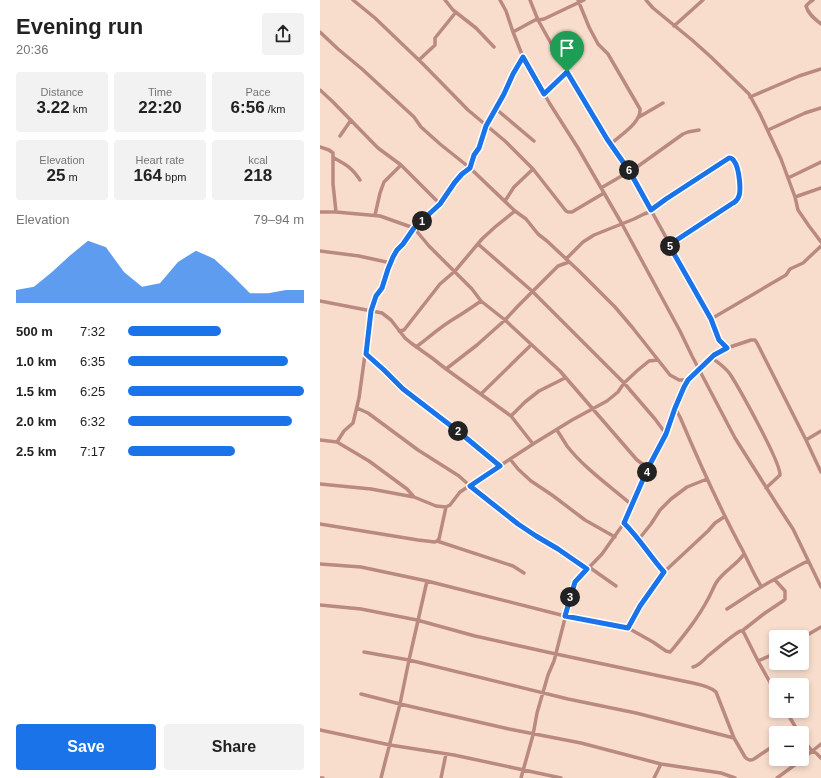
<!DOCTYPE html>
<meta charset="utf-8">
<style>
:root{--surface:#fff;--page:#f2f2f2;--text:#222;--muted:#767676;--accent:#1a73e8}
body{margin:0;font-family:Helvetica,sans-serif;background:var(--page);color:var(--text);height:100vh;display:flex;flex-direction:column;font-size:15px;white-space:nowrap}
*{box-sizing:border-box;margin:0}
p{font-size:13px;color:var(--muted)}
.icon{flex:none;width:22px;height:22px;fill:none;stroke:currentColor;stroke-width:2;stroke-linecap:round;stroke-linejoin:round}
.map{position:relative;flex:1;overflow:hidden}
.side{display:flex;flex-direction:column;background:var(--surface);width:320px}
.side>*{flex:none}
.controls{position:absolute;left:449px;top:630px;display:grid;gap:8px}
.controls a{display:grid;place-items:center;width:40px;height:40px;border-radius:4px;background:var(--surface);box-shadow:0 2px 6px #0003;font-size:20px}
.pin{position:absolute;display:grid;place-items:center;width:34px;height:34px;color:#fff;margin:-41px -17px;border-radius:50% 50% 50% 0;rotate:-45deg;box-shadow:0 0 4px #0007}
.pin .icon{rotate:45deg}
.km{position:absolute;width:20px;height:20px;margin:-10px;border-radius:50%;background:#222;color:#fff;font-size:11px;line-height:20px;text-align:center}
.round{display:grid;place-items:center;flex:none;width:42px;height:42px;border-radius:4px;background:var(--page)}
.head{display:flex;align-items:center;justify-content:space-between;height:68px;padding:0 16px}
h1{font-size:22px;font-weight:600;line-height:30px}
.stats{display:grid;grid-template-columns:repeat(3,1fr);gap:6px;height:68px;padding:4px 16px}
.stats div{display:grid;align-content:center;border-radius:4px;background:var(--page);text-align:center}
.stats b{font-size:17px;font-weight:600}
.stats small{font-size:11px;font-weight:400}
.stats p{font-size:11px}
.chart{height:112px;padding:8px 16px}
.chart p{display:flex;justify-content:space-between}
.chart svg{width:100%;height:72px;margin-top:4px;fill:var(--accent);opacity:.7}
.action{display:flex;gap:8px;margin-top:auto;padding:8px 16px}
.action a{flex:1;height:46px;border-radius:4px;background:var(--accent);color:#fff;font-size:16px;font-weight:600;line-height:46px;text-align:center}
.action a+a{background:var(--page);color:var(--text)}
ul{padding:0 16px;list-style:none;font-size:13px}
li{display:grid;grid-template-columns:64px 48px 1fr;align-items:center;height:30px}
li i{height:10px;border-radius:5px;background:var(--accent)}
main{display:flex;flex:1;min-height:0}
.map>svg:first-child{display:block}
</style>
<main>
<section class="side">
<div class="head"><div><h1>Evening run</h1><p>20:36</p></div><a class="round"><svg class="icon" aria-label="share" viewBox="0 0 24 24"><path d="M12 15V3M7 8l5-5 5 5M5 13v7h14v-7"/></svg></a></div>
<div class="stats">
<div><p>Distance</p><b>3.22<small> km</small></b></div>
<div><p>Time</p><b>22:20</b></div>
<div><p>Pace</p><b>6:56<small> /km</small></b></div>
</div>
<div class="stats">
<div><p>Elevation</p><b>25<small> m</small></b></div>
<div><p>Heart rate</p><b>164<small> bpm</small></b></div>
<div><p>kcal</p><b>218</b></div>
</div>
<div class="chart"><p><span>Elevation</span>79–94 m</p>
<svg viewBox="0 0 160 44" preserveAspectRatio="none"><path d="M0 44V36L10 34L20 25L30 15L40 6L50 10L60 25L70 34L80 32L90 19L100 12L110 17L120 27L130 38L140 38L150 36L160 36V44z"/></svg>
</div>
<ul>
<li><b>500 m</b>7:32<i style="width:53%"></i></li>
<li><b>1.0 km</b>6:35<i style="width:91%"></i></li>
<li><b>1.5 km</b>6:25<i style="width:100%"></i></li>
<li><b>2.0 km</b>6:32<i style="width:93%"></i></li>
<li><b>2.5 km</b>7:17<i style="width:61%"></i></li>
</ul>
<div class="action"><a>Save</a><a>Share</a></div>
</section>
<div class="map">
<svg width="501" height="778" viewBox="0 0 501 778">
<rect width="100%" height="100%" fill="#f8ddcd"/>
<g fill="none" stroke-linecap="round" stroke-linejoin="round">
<path stroke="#ba8980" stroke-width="3.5" d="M33 0 55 18 103 64 148 110 185 141 213 169 246 211 248 212H252L284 193
M125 0 133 10 156 28 174 47
M180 0 186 11 193 32 203 57 230 104 258 148 302 224 360 331 372 356 415 438 458 506 473 529 501 587
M210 0 218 20 247 72 287 139 310 172 391 319 399 340 407 348
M258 0 269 27 278 44 288 54 320 109C321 123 300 135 291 144
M326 0 333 8 372 40 391 57 429 94 440 114 461 159 475 197 478 210 489 226 501 242
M493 0 490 2 486 6C488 14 495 19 501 24
M354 26 383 0
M0 32 18 49 42 69 94 117 101 127 120 144 150 168 195 211 206 219 218 234 227 241 259 271 295 307 312 327 350 375 359 380H368
M193 32 215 20H218L224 19 264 0
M99 60 115 45V38L136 12
M0 90 12 101 58 148 81 165 120 204
M225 94 247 72
M430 97 479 76 501 69
M176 109 214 141
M319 117 343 103
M448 130 485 113 501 108
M20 136 31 120
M0 147 9 150 13 153V184L16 212
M14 158C27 165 32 168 40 180
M468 178 501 162
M281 188 305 174 310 172 363 134 368 132 379 130
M475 197 501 188
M185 201 194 187 213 169
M331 210 346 199 409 158C411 158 412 158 414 161 419 167 422 192 418 198 418 199 414 203 413 203L349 245
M0 212H16L60 216 94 228 109 246 152 289 161 301 185 320 240 371 317 460 328 468
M55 215 60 193 64 182 81 165
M158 244 212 291 304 383 335 419 346 434
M0 251 39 256 71 263
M246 259 263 242 274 235 314 219 324 214 332 211
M0 301 62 313 71 320 85 338 91 343 112 358 126 369 191 416 213 444
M391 319 466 275 470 269 483 263 501 246
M79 331 84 330 120 284 135 271 162 239 175 227 195 211
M96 347C108 338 119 328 132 320 142 314 151 308 161 301
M45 354 64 370 83 389 139 432 180 466
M392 358C399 363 405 367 410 374 419 388 461 463 460 475L446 488
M126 369 157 345 185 320 198 306 238 266 249 262
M161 394 211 345
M37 408 48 413 98 450 139 476 150 486 198 524 216 536 238 549 267 569
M355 408 360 417C379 462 399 507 423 551 429 563 434 575 441 586
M191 416 205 402 219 391 245 378
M237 430C240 435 244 441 247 446 264 468 290 486 312 505
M0 440 17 442 49 461 87 489 94 497
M486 440 501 431
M17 442 24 431 33 423 39 398 51 311 56 297 62 288 68 269 73 257 77 250 83 244 94 228 120 204 135 182 142 174 150 168 154 155 159 148 166 125 184 94 193 73 203 57
M190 459 198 469 211 481 232 495 265 520 295 537
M0 484 51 489 94 497 116 506 126 507 130 505 140 492 213 444 252 420 287 401 298 392 304 383 318 370 329 361 338 360
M304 523C319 538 330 556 344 572
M0 524 98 540 115 542 117 541 193 566 204 573
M319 539 331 524 340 510 351 499 367 487 387 479
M117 541 119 539 126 507
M0 564 41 567 107 581
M269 567 296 586
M0 605 41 609 97 620 155 636 236 654 368 682C377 684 390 686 396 692L414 738 425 757C428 760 430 761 434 759L456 744
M407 609C423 599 438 588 455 579 466 573 477 566 488 561
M308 628 320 606 344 572 388 531 395 523 404 517
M422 631 445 613 463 601 465 599V591L455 580
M482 638 501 627
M44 652 89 660 248 699 316 713 414 738
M438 661 456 653
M373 667C380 665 383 660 389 655 399 647 409 638 420 631H422L424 633 438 661 456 693
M41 694 80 704 189 729 261 743 341 764 401 773 415 778
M466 711 479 733
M0 730 70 745 134 755 241 778
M470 733 476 728
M482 738 492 751 496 753 501 758
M0 778H3
M61 778 80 704 89 660 107 581 245 616 308 628 333 642 346 651 350 652 352 650C365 634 378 618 388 599 391 594 393 588 396 583 403 571 417 565 424 554
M121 778 126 754
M201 778 213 735 217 713 228 675 234 661 251 595 255 582 282 554 304 523 328 468 346 434 355 408 364 387 368 380 394 355 407 348 431 340H435L437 343 486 440 501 472
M334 778 341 764
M457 778 476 764 501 744"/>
</g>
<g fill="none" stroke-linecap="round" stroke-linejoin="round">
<g stroke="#fff" stroke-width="8">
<path id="route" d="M203 57 224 94 247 72 287 139 310 172 331 210 346 199 409 158C411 158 412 158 414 161 419 167 422 192 418 198 418 199 414 203 413 203L349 245 391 319 399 340 407 348 394 355 368 380 364 387 355 408 346 434 328 468 304 523C319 538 330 556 344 572L320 606 308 628 245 616 255 582 267 569 238 549 216 536 198 524 150 486 180 466 139 432 83 389 64 370 46 354 51 311 56 296 62 288 68 269 73 257 77 250 83 244 94 228 120 204 135 182 142 174 150 168 154 155 159 148 166 126 184 94 193 74Z"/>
</g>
<use href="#route" stroke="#1a73e8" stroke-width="5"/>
</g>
</svg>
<div class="controls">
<a><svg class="icon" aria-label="layers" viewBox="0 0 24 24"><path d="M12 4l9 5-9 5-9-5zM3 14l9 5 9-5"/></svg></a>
<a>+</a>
<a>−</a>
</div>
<div class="pin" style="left:247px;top:72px;background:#1e9e55"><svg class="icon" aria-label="arrive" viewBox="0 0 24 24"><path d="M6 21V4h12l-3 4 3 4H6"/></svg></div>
<b class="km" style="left:102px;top:221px">1</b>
<b class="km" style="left:138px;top:431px">2</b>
<b class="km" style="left:250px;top:597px">3</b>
<b class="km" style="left:327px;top:472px">4</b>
<b class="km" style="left:350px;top:246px">5</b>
<b class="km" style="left:309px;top:170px">6</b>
</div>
</main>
